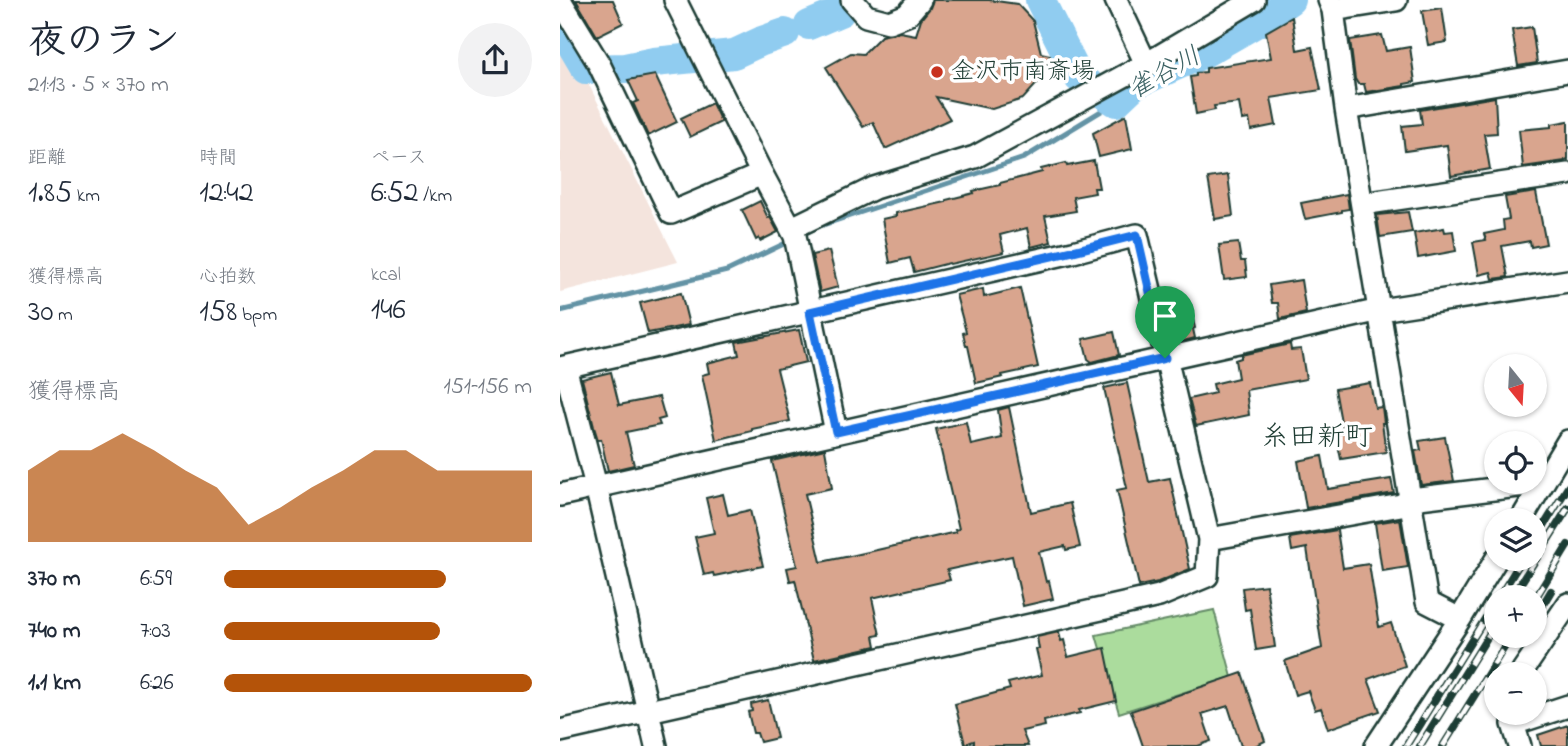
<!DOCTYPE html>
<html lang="ja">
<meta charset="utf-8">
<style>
:root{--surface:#fff;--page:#f2f2f3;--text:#1f2937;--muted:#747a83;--accent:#b45309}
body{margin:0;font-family:"Indie Flower","Klee One",sans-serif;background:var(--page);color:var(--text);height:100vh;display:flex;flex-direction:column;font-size:26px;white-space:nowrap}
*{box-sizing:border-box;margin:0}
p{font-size:23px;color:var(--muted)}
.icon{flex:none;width:38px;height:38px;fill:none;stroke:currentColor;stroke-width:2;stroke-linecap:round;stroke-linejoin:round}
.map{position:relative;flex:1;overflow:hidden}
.panel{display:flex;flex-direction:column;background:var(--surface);width:560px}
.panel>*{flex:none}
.needle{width:46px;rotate:162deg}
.tools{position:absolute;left:924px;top:354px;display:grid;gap:14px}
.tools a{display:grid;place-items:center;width:63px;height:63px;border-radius:50%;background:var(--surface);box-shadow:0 2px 5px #0004;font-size:35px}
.pin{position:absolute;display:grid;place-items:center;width:60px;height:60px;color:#fff;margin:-72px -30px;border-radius:50% 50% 50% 0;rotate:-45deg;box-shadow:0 0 7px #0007}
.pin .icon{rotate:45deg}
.round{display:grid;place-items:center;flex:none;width:74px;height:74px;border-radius:37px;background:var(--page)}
.headline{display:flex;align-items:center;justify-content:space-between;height:119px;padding:0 28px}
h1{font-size:38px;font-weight:600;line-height:52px}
.metrics{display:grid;grid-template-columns:repeat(3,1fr);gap:10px;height:119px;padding:7px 28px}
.metrics div{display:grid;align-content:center}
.metrics b{font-size:30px;font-weight:600}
.metrics small{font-size:19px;font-weight:400}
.metrics p{font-size:19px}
.chart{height:196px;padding:14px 28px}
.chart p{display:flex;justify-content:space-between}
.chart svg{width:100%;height:126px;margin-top:7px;fill:var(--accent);opacity:.7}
ul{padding:0 28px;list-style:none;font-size:23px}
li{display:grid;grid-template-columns:112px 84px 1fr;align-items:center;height:52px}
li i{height:18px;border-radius:9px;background:var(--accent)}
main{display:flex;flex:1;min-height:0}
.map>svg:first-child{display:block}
</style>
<main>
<section class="panel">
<div class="headline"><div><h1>夜のラン</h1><p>21:13 · 5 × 370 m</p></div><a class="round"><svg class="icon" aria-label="share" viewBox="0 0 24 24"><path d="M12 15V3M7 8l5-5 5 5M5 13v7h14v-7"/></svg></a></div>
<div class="metrics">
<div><p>距離</p><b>1.85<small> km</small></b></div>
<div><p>時間</p><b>12:42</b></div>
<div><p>ペース</p><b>6:52<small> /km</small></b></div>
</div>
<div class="metrics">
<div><p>獲得標高</p><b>30<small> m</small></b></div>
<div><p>心拍数</p><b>158<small> bpm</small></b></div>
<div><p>kcal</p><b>146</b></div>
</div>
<div class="chart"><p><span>獲得標高</span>151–156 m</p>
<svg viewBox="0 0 160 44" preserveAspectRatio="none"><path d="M0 44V19L10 12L20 12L30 6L40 12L50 19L60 25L70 38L80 32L90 25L100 19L110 12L120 12L130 19L140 19L150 19L160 19V44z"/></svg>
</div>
<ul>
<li><b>370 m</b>6:59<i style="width:72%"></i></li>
<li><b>740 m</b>7:03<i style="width:70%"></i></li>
<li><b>1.1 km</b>6:26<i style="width:100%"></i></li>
</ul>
</section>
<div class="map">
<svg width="1008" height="746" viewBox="0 0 1008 746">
<rect width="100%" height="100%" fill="#fff"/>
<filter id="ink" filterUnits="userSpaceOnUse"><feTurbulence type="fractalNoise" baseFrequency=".0143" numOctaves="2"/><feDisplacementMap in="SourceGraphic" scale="14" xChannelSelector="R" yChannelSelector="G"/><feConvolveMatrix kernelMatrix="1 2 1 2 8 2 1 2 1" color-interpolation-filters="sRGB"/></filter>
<g filter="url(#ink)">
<path fill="#f4e4dd" d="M0 38 29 85 118 262 0 292Z"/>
<path fill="#abdc9d" stroke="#658c68" stroke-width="2" d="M654 610 672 677 559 713 536 635Z"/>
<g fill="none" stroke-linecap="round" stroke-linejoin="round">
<path stroke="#6393a5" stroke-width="5" d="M239 236 260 226 464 158 556 102
M0 311 167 271 230 241"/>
<path stroke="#90ccf0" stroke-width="30" d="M480 0 519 78 556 102 575 84 642 54 703 19 730 0
M0 25 26 69 65 68 94 62 174 54 202 41 225 33
M249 25 280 12"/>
</g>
<path fill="#d9a58e" stroke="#1f3d34" stroke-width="2" d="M16 0H53L63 23 37 36Z
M373 0H429L457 4 473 21 481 53 490 55 483 77 463 99 432 109 376 97 390 119 325 149 313 122 303 127 266 67 291 53 303 54 321 36 340 32 356 35 361 19 370 8Z
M882 8 887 42 868 45 862 11Z
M732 17 737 50 752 47 761 90 711 98 716 125 691 130 689 119 682 120 679 103 654 106 655 110 636 114 630 77 636 76V73L646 72V68L711 58 706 32Z
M972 27 977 63 958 66 952 30Z
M822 35 826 51 850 47 855 82 844 84V86L806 92 804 84H798L795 79 790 40Z
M95 75 117 122 88 136 73 103 78 101 68 80Z
M935 97 937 133 924 134 930 169 891 176 887 145 845 151 842 126 862 124 860 110Z
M152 103 161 122 130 137 121 118Z
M566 115 572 149 539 157 533 133Z
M1008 121V159L1005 160V161L963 167 959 130 991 127V124Z
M534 161 539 188H534L535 193 513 197 516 211 485 216 491 242 471 247 467 228 440 235 444 252 390 264 389 263 354 272 350 258 330 263 322 219 336 216V213L386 202V200L414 193 413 191 440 185V183L482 172 481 169 506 163 507 166Z
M668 175 673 216 655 219 648 178Z
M976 192 986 244 971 247 970 241 942 246 948 277 933 279 931 272 919 275 913 242 926 240 924 234 944 230 943 220 949 219 945 197Z
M787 194 789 209 782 210V212L745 219 741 203Z
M200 201 208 218 210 217 218 232 200 241 199 238 196 240 182 210Z
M848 212 852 232 820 237 817 215Z
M884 228 885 232 893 231 896 251 858 258 854 233Z
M678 243 681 261H685L687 277 664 280 659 245Z
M269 251 278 287 260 292 252 255Z
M741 280 746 313 720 319 718 303H712L709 285Z
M460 288 478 367 442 375 443 377 416 383 408 346H406L403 333 406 332 396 295 423 289 424 297Z
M121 293 129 325 88 333 80 303Z
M630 306 635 328 633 329 635 338 616 343 609 311Z
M239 330 246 362 217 369 230 421 192 429V431L156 440 142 375 149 373 147 363 179 355 176 342Z
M554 332 559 355 532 362 528 359 523 339Z
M730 344 731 350 741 349 746 379 686 390 689 415 636 426 629 399 655 393 653 384 678 378 675 360 681 358V355Z
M51 372 59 405 99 397 105 418 98 420 100 425 66 432 74 465 48 471 41 439 38 440 34 427 22 379Z
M567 383 589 482 610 478 630 569 598 582 579 586 557 490 567 488 544 388Z
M810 383 815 408 822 407 824 423H822L826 452 781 459 776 435 783 433 775 389Z
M449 407 471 512 510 503 520 547 506 550 505 546 479 552 486 582 489 581 493 599 463 606 452 556 387 570 390 580 312 598 320 635 314 636 316 646 254 660 235 580 230 581 227 568 237 566 212 461 265 449 272 488 245 494 261 562 295 555 396 532 395 530 399 529 376 429 406 422 411 445 442 438 438 410Z
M885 437 894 481 861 485 855 451 861 450 859 441Z
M762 456 768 489 831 479 834 493 746 508 738 461Z
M163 494 168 515 190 510 203 566 154 576 153 573 144 575 135 537 154 533 146 498Z
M840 519 848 567 822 571 815 523Z
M777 530 783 568 809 564 819 627 831 623 845 666 808 679 820 711 768 729 761 708 755 710 748 691 735 695 725 661 762 648 747 548 732 551 730 538Z
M706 585 715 647 696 650 690 609 685 610 682 588Z
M499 632 501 641 504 640 508 657 545 648 556 701 519 710 520 713 484 721 485 726 462 731 468 746H414V741L405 744 395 704 450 689 448 683 482 675 476 649H479L477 637Z
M682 673 705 741 695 746H681L668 706 642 714 651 741 638 746H583L571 711Z
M208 700 217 738 200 742 197 733H193L188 712 192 711 191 704Z
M1008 725V746H981L978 735Z"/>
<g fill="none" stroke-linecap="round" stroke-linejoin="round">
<g stroke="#1f3d34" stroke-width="26">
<path id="minor" d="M0 0 39 64 111 213 202 174
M115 0 202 174 235 236 276 432
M292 0 306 16 329 22 347 15 360 0
M556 0 586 64
M769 0 773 10 786 109 867 602 900 619
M773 10 836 0
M786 109 1008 71
M802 204 1008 174
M232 228 314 188 415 157 586 64 694 0
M5 367 36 486 96 746
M0 368 513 252 577 235 649 539
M0 495 820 310 1008 281
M961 520 1008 441
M962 674 963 670 1008 604
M955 712 953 724 960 746
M953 724 1008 706
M0 731 599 596 647 576 649 539 841 505 851 499 983 483
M816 746 900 619 937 558"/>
</g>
<use href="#minor" stroke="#fff" stroke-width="21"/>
<g stroke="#1f3d34" stroke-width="8">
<path id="rail" d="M975 540 1008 487
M939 597 963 558
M952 597 1008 508
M975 599 1008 545
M975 618 991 591
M846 746 936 601
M860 746 936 623
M883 746 952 635"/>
</g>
<use href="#rail" stroke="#fff" stroke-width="5" stroke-dasharray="16" stroke-linecap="butt"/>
</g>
</g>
<g fill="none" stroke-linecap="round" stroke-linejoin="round" filter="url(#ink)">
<g stroke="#fff" stroke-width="14">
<path id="route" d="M577 235 605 358 276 432 250 312 513 251Z"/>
</g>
<use href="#route" stroke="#1a73e8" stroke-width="9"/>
</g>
<circle fill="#c8321e" stroke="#fff" stroke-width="2.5" cx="377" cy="72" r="7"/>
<g text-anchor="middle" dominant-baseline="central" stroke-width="7" stroke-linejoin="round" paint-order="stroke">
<g font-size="24" fill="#1f3d34" stroke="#fff" text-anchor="start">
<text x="391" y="72">金沢市南斎場</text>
</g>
<g font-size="26" font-style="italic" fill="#3b6163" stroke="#fff">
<text transform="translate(605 74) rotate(-29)">雀谷川</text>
</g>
<g font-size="28" fill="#1f3d34" stroke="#fff">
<text x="757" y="438">糸田新町</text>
</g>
</g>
</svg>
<div class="tools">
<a><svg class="needle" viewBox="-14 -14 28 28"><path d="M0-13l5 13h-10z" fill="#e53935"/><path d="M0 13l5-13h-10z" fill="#747a83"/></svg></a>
<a><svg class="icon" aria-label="locate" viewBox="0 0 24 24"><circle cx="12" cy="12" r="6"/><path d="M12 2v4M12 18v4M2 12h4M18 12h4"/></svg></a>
<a><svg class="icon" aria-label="layers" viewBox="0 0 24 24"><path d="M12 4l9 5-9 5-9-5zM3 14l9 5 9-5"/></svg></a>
<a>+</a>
<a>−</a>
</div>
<div class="pin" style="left:605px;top:358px;background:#1e9e55"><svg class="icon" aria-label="arrive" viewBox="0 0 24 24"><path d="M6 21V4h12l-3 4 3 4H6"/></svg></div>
</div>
</main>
